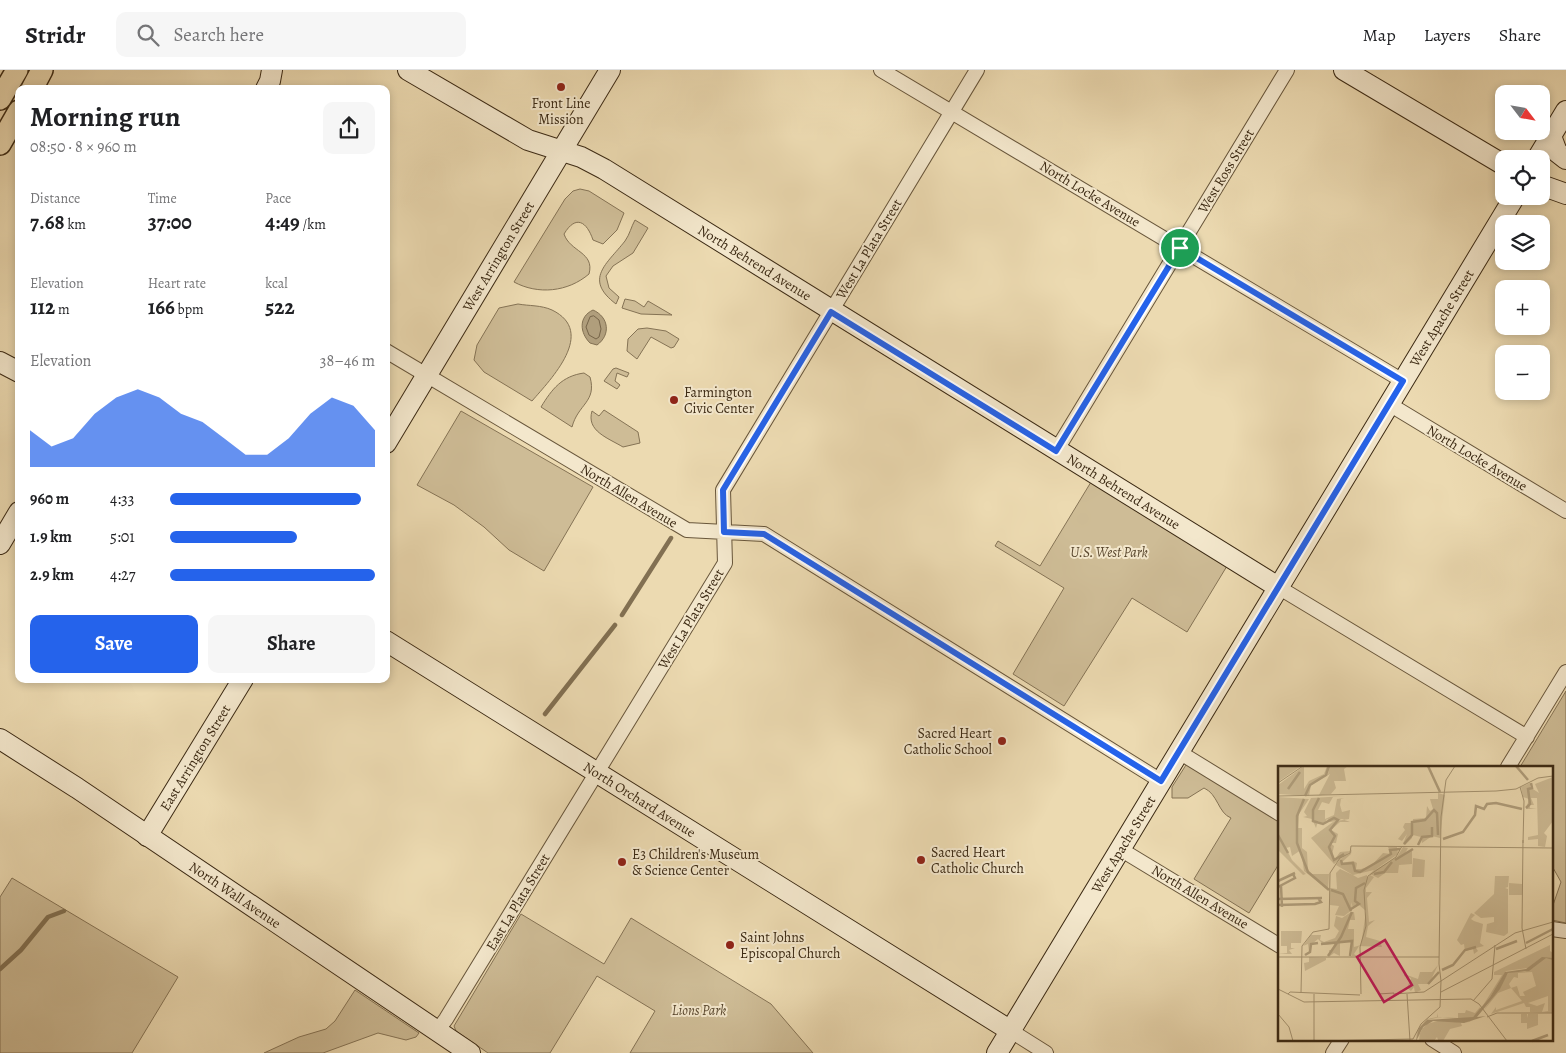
<!DOCTYPE html>
<meta charset="utf-8">
<style>
:root{--surface:#fff;--page:#f6f6f6;--text:#202124;--muted:#757577;--line:#e0e0e0;--accent:#2563eb}
body{margin:0;font-family:Alegreya,serif;background:var(--page);color:var(--text);height:100vh;display:flex;flex-direction:column;font-size:19px;white-space:nowrap}
*{box-sizing:border-box;margin:0}
p{font-size:16px;color:var(--muted)}
.icon{flex:none;width:28px;height:28px;fill:none;stroke:currentColor;stroke-width:2;stroke-linecap:round;stroke-linejoin:round}
.map{position:relative;flex:1;overflow:hidden}
.sheet{position:absolute;left:15px;top:15px;width:375px;height:598px;display:flex;flex-direction:column;background:var(--surface);border-radius:10px;box-shadow:0 2px 8px #0003}
.sheet>*{flex:none}
.needle{width:32px;rotate:121deg}
.buttons{position:absolute;left:1495px;top:15px;display:grid;gap:10px}
.buttons a{display:grid;place-items:center;width:55px;height:55px;border-radius:10px;background:var(--surface);box-shadow:0 2px 8px #0003;font-size:25px}
.pin{position:absolute;display:grid;place-items:center;width:42px;height:42px;color:#fff;margin:-21px;border:2px solid #fff;border-radius:50%;box-shadow:0 1px 5px #0007}
.round{display:grid;place-items:center;flex:none;width:52px;height:52px;border-radius:10px;background:var(--page)}
.head{display:flex;align-items:center;justify-content:space-between;height:85px;padding:0 15px}
h1{font-size:28px;font-weight:700;line-height:38px}
.figures{display:grid;grid-template-columns:repeat(3,1fr);gap:8px;height:85px;padding:5px 15px}
.figures div{display:grid;align-content:center}
.figures b{font-size:21px;font-weight:700}
.figures small{font-size:14px;font-weight:400}
.figures p{font-size:14px}
.chart{height:140px;padding:10px 15px}
.chart p{display:flex;justify-content:space-between}
.chart svg{width:100%;height:90px;margin-top:5px;fill:var(--accent);opacity:.7}
.primary-button{display:flex;gap:10px;margin-top:auto;padding:10px 15px}
.primary-button a{flex:1;height:58px;border-radius:10px;background:var(--accent);color:#fff;font-size:20px;font-weight:700;line-height:58px;text-align:center}
.primary-button a+a{background:var(--page);color:var(--text)}
ul{padding:0 15px;list-style:none;font-size:16px}
li{display:grid;grid-template-columns:80px 60px 1fr;align-items:center;height:38px}
li i{height:12px;border-radius:6px;background:var(--accent)}
header{display:flex;align-items:center;gap:30px;box-sizing:border-box;height:70px;padding:0 25px;background:var(--surface);border-bottom:1px solid var(--line)}
header strong{font-size:24px}
nav{display:flex;gap:28px;margin-inline-start:auto;font-size:18px}
.search{width:350px;height:45px;background:var(--page);display:flex;align-items:center;gap:12px;box-sizing:border-box;padding:0 18px;border-radius:10px;color:var(--muted);font-size:19px}
.map>svg:first-child{display:block}
</style>
<header>
<strong>Stridr</strong>
<div class="search"><svg class="icon" aria-label="search" viewBox="0 0 24 24"><circle cx="10" cy="10" r="6"/><path d="M15 15l6 6"/></svg>Search here</div>
<nav><a>Map</a><a>Layers</a><a>Share</a></nav>
</header>
<div class="map">
<svg width="1566" height="983" viewBox="0 0 1566 983">
<rect width="100%" height="100%" fill="#ecdab1"/>
<filter id="stains"><feTurbulence type="fractalNoise" baseFrequency=".004" numOctaves="4"/><feColorMatrix values="0 0 0 0 .2 0 0 0 0 .09 0 0 0 0 .02 0 0 0 .5 -.17"/></filter>
<radialGradient id="worn" r=".72"><stop offset=".6" stop-color="#630" stop-opacity="0"/><stop offset="1" stop-color="#630" stop-opacity=".3"/></radialGradient>
<path fill="#cebc96" stroke="#857355" d="M580 119 589 121 624 143 617 160 603 174 593 170C587 152 576 144 564 164 570 182 595 182 589 204 568 222 538 225 514 212L565 129 573 121Z
M635 150 648 158 633 183 613 196 606 206 609 218 619 227 616 234C583 209 607 194 625 171 630 164 631 157 635 150Z
M625 229 635 231 644 237 648 231 672 245 641 244 622 238Z
M518 234C529 236 541 235 552 240 597 262 551 309 532 331L484 302 474 290 477 275 499 238Z
M647 258 666 261 679 269 674 277 671 278 651 267 637 289 627 281 628 269 638 259Z
M616 298 629 303 627 307 617 303 615 311 620 315 617 319 604 311 613 299Z
M584 303 590 307C597 332 578 334 572 357L541 337C552 319 562 306 584 303Z
M604 340 638 362 640 373 623 377C608 368 586 361 592 341L599 346Z
M461 341 593 417 544 501 509 480 484 457 454 435 417 415Z
M1091 412 1227 496 1187 562 1132 528 1064 636 1013 604 1064 518 995 476 998 471 1040 496Z
M1566 621V853L1552 850V838L1561 812 1552 796V697H1520Z
M1186 695H1190L1280 751V792L1249 843 1194 809 1231 748C1218 743 1218 724 1204 718L1188 728H1172V717Z
M12 808 178 907 132 983H0V827Z
M521 844 604 894 631 848 771 934 813 983H630L655 941 597 906 550 983H488L456 961 454 956Z
M355 920 419 963 416 967 406 970 378 963 323 983H264L299 967 326 959 335 951Z"/>
<path fill="#b09e7c" stroke="#827052" d="M593 240C609 247 611 265 597 275L590 273C580 263 578 247 593 240Z"/>
<g fill="none" stroke-linecap="round" stroke-linejoin="round">
<path stroke="#766448" stroke-width="1" d="M594 246 599 250 601 259 599 267 596 269 589 265 586 257 590 247Z"/>
<path stroke="#827052" stroke-width="4.5" d="M622 545 671 468
M545 644 615 555
M0 899 21 880 48 847 64 841"/>
<g stroke="#68563b" stroke-width="16">
<path id="street" d="M881 0 1403 311
M386 281 687 460 764 464 1161 711
M1389 334 1566 441
M1056 381 1287 0
M1278 517 1527 667
M1179 682 1280 744
M1508 697 1566 602
M1120 779 1280 876
M1552 859 1566 861
M437 961 446 949 725 493 723 420 977 0
M1011 961 1046 983
M1432 969 1454 983
M1333 983 1342 969"/>
</g>
<g stroke="#3c2a14" stroke-width="22">
<g id="secondary">
<path id="s1" d="M408 0 528 70 581 87 604 99 1278 517"/>
<path d="M1344 0 1504 95"/>
<path d="M266 19 270 11 272 0"/>
<path d="M1551 66 1557 82 1566 89"/>
<path d="M1537 89 1566 41"/>
<path d="M1541 115 1566 124"/>
<path d="M0 292 19 302"/>
<path id="s2" d="M386 373 610 0"/>
<path d="M0 474 19 442"/>
<path id="s3" d="M386 571 1011 961"/>
<path id="s4" d="M0 669 77 718 470 983"/>
<path id="s5" d="M147 766 243 609"/>
<path id="s6" d="M997 983 1515 126"/>
</g>
</g>
<g stroke="#3c2a14" stroke-width="24">
<path id="primary" d="M32 19 42 0
M0 29 17 0
M0 74 19 41"/>
</g>
<use href="#street" stroke="#f3e7cc" stroke-width="14"/>
<use href="#secondary" stroke="#f3e7cc" stroke-width="20"/>
<use href="#primary" stroke="#ecdab1" stroke-width="21"/>
</g>
<g fill="none" stroke-linecap="round" stroke-linejoin="round">
<g stroke="#fff" stroke-width="10">
<path id="route" d="M1180 178 1403 311 1161 711 764 464 724 462 723 420 831 242 1056 381Z"/>
</g>
<use href="#route" stroke="#2563eb" stroke-width="6"/>
</g>
<g fill="#8f2418" stroke="#f3e7cc" stroke-width="2">
<circle cx="561" cy="17" r="5"/>
<circle cx="674" cy="330" r="5"/>
<circle cx="1002" cy="671" r="5"/>
<circle cx="921" cy="790" r="5"/>
<circle cx="622" cy="792" r="5"/>
<circle cx="730" cy="875" r="5"/>
</g>
<g text-anchor="middle" dominant-baseline="central" stroke-width="4" stroke-linejoin="round" paint-order="stroke">
<g font-size="14" fill="#3c2a14" stroke="#f3e7cc" text-anchor="start">
<text x="561" y="33" text-anchor="middle">Front Line<tspan x="561" dy="16">Mission</tspan></text>
<text x="684" y="322">Farmington<tspan x="684" dy="16">Civic Center</tspan></text>
<text x="992" y="663" text-anchor="end">Sacred Heart<tspan x="992" dy="16">Catholic School</tspan></text>
<text x="931" y="782">Sacred Heart<tspan x="931" dy="16">Catholic Church</tspan></text>
<text x="632" y="784">E3 Children's Museum<tspan x="632" dy="16">&amp; Science Center</tspan></text>
<text x="740" y="867">Saint Johns<tspan x="740" dy="16">Episcopal Church</tspan></text>
</g>
<g font-size="14" fill="#3c2a14" stroke="#f3e7cc">
<text transform="translate(1226 101) rotate(-59)">West Ross Street</text>
<text transform="translate(1090 124) rotate(31)">North Locke Avenue</text>
<text transform="translate(869 179) rotate(-59)">West La Plata Street</text>
<text stroke="none"><textPath href="#s2" startOffset="218">West Arrington Street</textPath></text>
<text stroke="none"><textPath href="#s1" startOffset="398">North Behrend Avenue</textPath></text>
<text stroke="none"><textPath href="#s6" startOffset="859">West Apache Street</textPath></text>
<text transform="translate(1477 388) rotate(31)">North Locke Avenue</text>
<text stroke="none"><textPath href="#s1" startOffset="832">North Behrend Avenue</textPath></text>
<text transform="translate(629 426) rotate(31)">North Allen Avenue</text>
<text transform="translate(691 549) rotate(-59)">West La Plata Street</text>
<text stroke="none"><textPath href="#s5" startOffset="92">East Arrington Street</textPath></text>
<text stroke="none"><textPath href="#s3" startOffset="299">North Orchard Avenue</textPath></text>
<text stroke="none"><textPath href="#s6" startOffset="244">West Apache Street</textPath></text>
<text stroke="none"><textPath href="#s4" startOffset="282">North Wall Avenue</textPath></text>
<text transform="translate(1200 827) rotate(31)">North Allen Avenue</text>
<text transform="translate(518 832) rotate(-59)">East La Plata Street</text>
</g>
<g font-size="14" font-style="italic" fill="#59472e" stroke="#f3e7cc">
<text x="1109" y="482">U.S. West Park</text>
<text x="699" y="940">Lions Park</text>
</g>
</g>
<g transform="translate(1278 696)">
<rect width="275" height="275" fill="#ecdab1"/>
<path d="M0 0H23L0 16ZM26 0V23L31 15 46 8 49 0 50 4 45 10 50 8 52 0H70L66 3 68 15H56L58 22 53 28 45 29 38 30 41 29 52 8 33 19 31 30 0 28V19ZM275 11V55L266 67 269 70 267 81 260 80V73L250 74V71L260 69 259 32H253L256 39H252V42L259 43H248L251 33 245 31 243 21 252 17V21L261 27 257 18ZM160 27 167 29 162 72 154 70 144 77 143 71 135 69V53L148 52 149 40 152 45 155 43 152 33H160ZM68 30 55 31 51 38 44 36 40 44H47V53L56 49 59 33 66 32 63 33 62 39 64 46 72 44 71 53 52 56 49 53 46 58 40 55 38 62 34 53 25 51 29 50 26 46 33 32ZM0 31 31 33 21 48 20 62H24V82L29 86 30 104 34 108H51L50 124 26 105 23 84 14 90 12 81 8 82 14 94 28 108 25 109 0 84ZM64 53 72 56H62L53 64 60 68 58 77H52L56 80 54 89 57 93 62 86 73 85 56 98 33 72 55 56ZM127 57H134V72L127 79 125 78 129 68 124 75 120 73 127 64 125 61ZM110 81H119L120 88 97 104 119 91 125 81 130 82 126 89 134 84V98L121 99 120 107H107L100 112 92 108 96 104 75 109 80 112 89 109V113L92 109 96 111 88 122V126H94L89 132 91 156 97 154 90 160 88 171 102 175 104 181 81 180 76 188 79 190H74V176H62V190L56 187 52 190 51 184H55L56 178 46 179 40 173 33 179V186L25 190 31 186 30 178 25 180 33 169H43L42 174 46 176 57 172 61 165 56 160 58 150 64 152 73 146H76L77 154H72L70 163H76V181L83 179 88 145 81 139 75 142 73 136 74 144 66 150 57 149 61 140 52 139V122L59 123 58 107 62 103 75 109 58 99 63 92 71 88 74 83 73 88 63 97 75 95 79 97 78 103H83L93 100 105 87 113 88ZM135 92 147 94 146 111H134ZM217 110H231L230 121 227 122 230 123V167L226 170 208 166 209 158 216 156V151L203 152 196 147 216 128ZM231 117 244 118V129H231ZM193 147 197 149 193 153 196 155 205 158 202 177 206 180 198 182 200 185 196 188 195 183 187 185 186 178 183 179 179 174ZM3 165H24L23 177H13V182H17L11 184 14 188H0L9 187V180H3ZM272 179V185L275 187V247L252 246V241H248L246 237 213 248 218 241V244L244 235 233 222 220 227 211 238 207 243 206 244 231 206H247L256 201 228 205 212 231 204 241 224 209H216V206ZM254 206 258 220 245 226 247 230H242L239 220 233 222 231 218 236 211 240 212V207ZM270 230V245L264 246 267 237 259 240 250 237ZM31 191 48 192V194L27 205 26 197 31 196ZM160 199 151 218H140L143 224 137 227 136 221 133 225 129 222 133 212 126 210V208L140 213 142 206H154ZM202 241 203 243 195 251 188 254 162 251 149 254 138 275 139 265 149 253 159 251V247L160 251 180 252V247H187L188 244 197 247ZM243 248H249V252L250 248H260V259L249 263V257H243ZM197 253 191 256 183 257 184 260 172 263 165 275H157L160 274 159 271 156 275H141L142 265 149 258 163 254 186 257Z" fill="#cebc96" fill-rule="evenodd"/>
<path d="M264 191 275 192V194L268 192 251 205 230 207 222 223 199 251 208 250 186 257 155 255 145 261 138 275 141 262 149 254 195 251 212 231 227 206 248 203Z" fill="#b09e7c"/>
<path fill="none" stroke="#b09e7c" stroke-width="2.5" d="M150 0 162 26M238 0 250 14M10 23 22 6M27 30 32 19 48 9 51 0M41 32 35 44V55L45 58 56 52 60 54 52 64 57 70 51 81 56 94 66 88M26 33 19 50V77L30 106 51 124M248 42 252 38 250 23 254 22 253 17M0 69 10 87M165 73 185 66 197 49 198 40 206 43 209 38 218 37 244 43M126 78 134 69V56L147 54 156 44 159 47 160 69M140 79 144 71 154 70V61M63 94 64 98 75 97 77 105 82 106 113 88 112 84 122 83M117 94 135 83M96 108 106 106 114 96M0 115 17 107M3 120 4 141M0 121 17 112 15 108M53 124 65 128 73 145M0 133 44 132M0 139 37 138 43 136 40 132M73 143 81 138 77 135 78 122 87 117M248 177 275 163M43 178 74 175 72 190M218 183 239 175M27 189 32 186 33 178 40 177M50 190 63 171 74 146M164 204 175 199 187 184 198 181M150 218 161 206M254 275 270 269"/>
<path fill="none" stroke="#a69472" stroke-width="1" d="M0 17 25 0M242 21 246 35 245 77M1 30 218 25 238 23 260 12 275 10M245 74 244 162 248 183M0 191H161M163 215 161 198 163 51 168 14 177 0M0 223 26 236 193 233 201 238 229 275M163 226 275 168M23 227 24 180 35 166 51 163 52 107 62 92 72 87 73 80 275 82M10 228 12 226 82 229M83 228 82 181 88 160 86 124 90 110 118 91 124 80M100 228 116 227M115 228 146 226 237 167 275 156M129 228 132 275M195 235 214 213 217 179M0 248 11 261 15 275M209 251 219 247H275M36 275V228M37 275 135 273 143 258 162 241 163 215"/>
<path fill="#c2185b" fill-opacity="0.15" stroke="#c2185b" stroke-width="2.5" d="M107 174 134 219 106 236 79 191Z"/>
<rect width="275" height="275" fill="none" stroke="#3c2a14" stroke-width="2.5"/>
</g>
<rect width="100%" height="100%" filter="url(#stains)"/>
<rect width="100%" height="100%" fill="url(#worn)"/>
</svg>
<div class="buttons">
<a><svg class="needle" viewBox="-14 -14 28 28"><path d="M0-13l5 13h-10z" fill="#e53935"/><path d="M0 13l5-13h-10z" fill="#757577"/></svg></a>
<a><svg class="icon" aria-label="locate" viewBox="0 0 24 24"><circle cx="12" cy="12" r="6"/><path d="M12 2v4M12 18v4M2 12h4M18 12h4"/></svg></a>
<a><svg class="icon" aria-label="layers" viewBox="0 0 24 24"><path d="M12 4l9 5-9 5-9-5zM3 14l9 5 9-5"/></svg></a>
<a>+</a>
<a>−</a>
</div>
<div class="pin" style="left:1180px;top:178px;background:#1e9e55"><svg class="icon" aria-label="arrive" viewBox="0 0 24 24"><path d="M6 21V4h12l-3 4 3 4H6"/></svg></div>
<section class="sheet">
<div class="head"><div><h1>Morning run</h1><p>08:50 · 8 × 960 m</p></div><a class="round"><svg class="icon" aria-label="share" viewBox="0 0 24 24"><path d="M12 15V3M7 8l5-5 5 5M5 13v7h14v-7"/></svg></a></div>
<div class="figures">
<div><p>Distance</p><b>7.68<small> km</small></b></div>
<div><p>Time</p><b>37:00</b></div>
<div><p>Pace</p><b>4:49<small> /km</small></b></div>
</div>
<div class="figures">
<div><p>Elevation</p><b>112<small> m</small></b></div>
<div><p>Heart rate</p><b>166<small> bpm</small></b></div>
<div><p>kcal</p><b>522</b></div>
</div>
<div class="chart"><p><span>Elevation</span>38–46 m</p>
<svg viewBox="0 0 160 44" preserveAspectRatio="none"><path d="M0 44V26L10 34L20 30L30 18L40 10L50 6L60 10L70 18L80 22L90 30L100 38L110 38L120 30L130 18L140 10L150 14L160 26V44z"/></svg>
</div>
<ul>
<li><b>960 m</b>4:33<i style="width:93%"></i></li>
<li><b>1.9 km</b>5:01<i style="width:62%"></i></li>
<li><b>2.9 km</b>4:27<i style="width:100%"></i></li>
</ul>
<div class="primary-button"><a>Save</a><a>Share</a></div>
</section>
</div>
